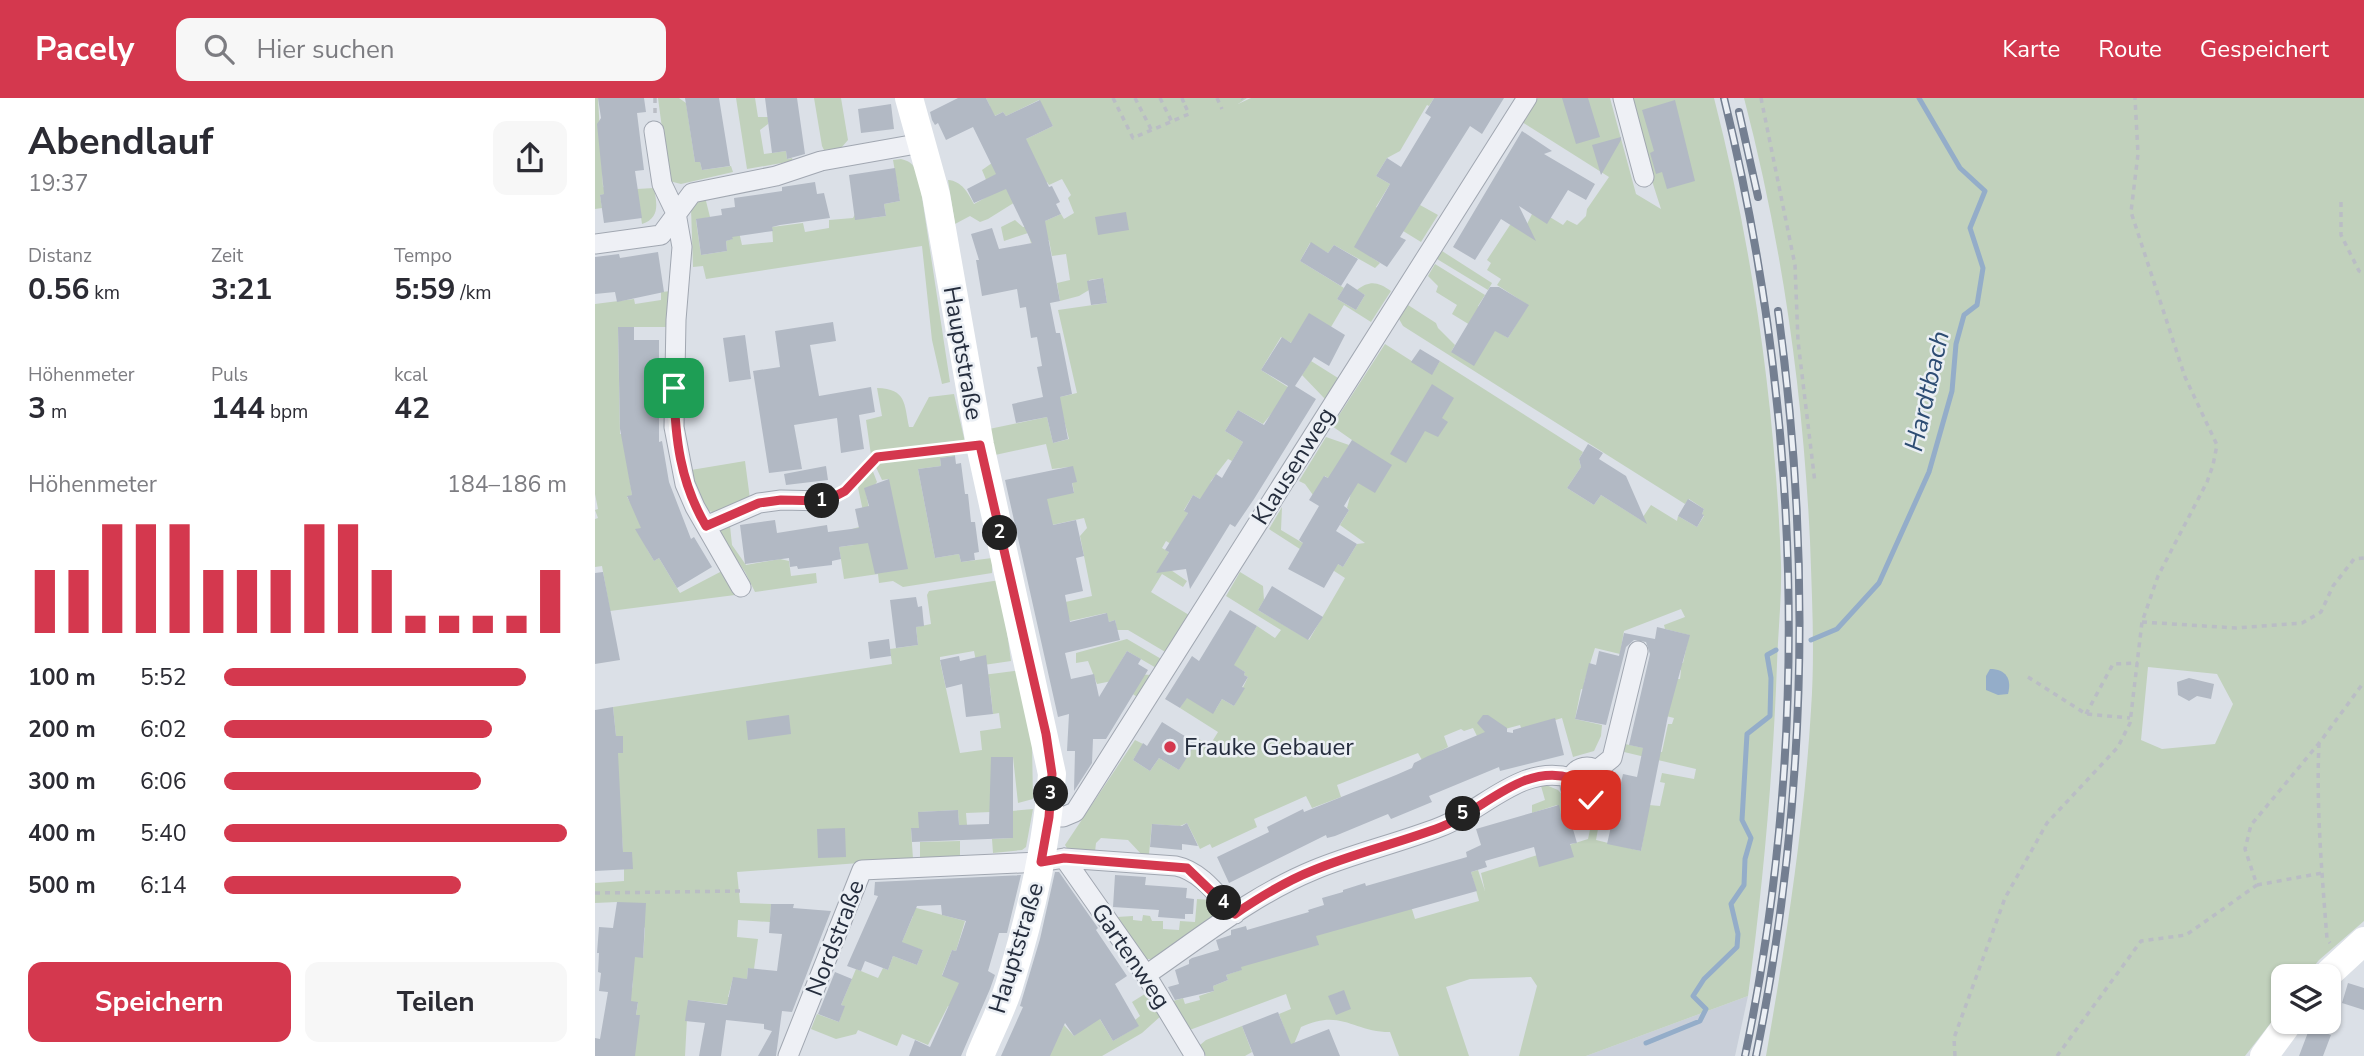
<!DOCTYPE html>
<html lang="de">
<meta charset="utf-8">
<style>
:root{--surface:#fff;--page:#f7f7f7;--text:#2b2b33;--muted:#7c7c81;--accent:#d4384e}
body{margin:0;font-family:"Nunito Sans",sans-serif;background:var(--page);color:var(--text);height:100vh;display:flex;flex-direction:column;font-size:26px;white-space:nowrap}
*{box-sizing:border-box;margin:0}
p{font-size:23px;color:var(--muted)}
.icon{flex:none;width:38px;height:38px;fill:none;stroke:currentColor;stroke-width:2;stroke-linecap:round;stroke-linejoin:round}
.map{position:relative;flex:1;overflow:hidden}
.side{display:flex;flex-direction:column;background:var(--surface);width:595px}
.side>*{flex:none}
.fabs{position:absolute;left:1676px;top:866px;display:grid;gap:14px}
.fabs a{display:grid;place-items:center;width:70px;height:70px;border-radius:14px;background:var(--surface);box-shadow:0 2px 5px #0004;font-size:35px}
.pin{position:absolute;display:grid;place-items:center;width:60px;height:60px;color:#fff;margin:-30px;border-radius:14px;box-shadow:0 4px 10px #0006}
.km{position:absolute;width:35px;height:35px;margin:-18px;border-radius:50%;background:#222;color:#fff;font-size:19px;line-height:35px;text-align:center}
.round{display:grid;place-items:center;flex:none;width:74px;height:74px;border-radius:14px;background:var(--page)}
.summary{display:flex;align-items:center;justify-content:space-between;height:119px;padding:0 28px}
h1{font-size:38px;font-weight:700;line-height:52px}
.stats{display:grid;grid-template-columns:repeat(3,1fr);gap:10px;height:119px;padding:7px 28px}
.stats div{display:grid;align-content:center}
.stats b{font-size:30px;font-weight:700}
.stats small{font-size:19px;font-weight:400}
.stats p{font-size:19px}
.chart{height:196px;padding:14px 28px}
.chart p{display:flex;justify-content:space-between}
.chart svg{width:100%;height:126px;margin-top:7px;stroke:var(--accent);stroke-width:6}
.primary-button{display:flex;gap:14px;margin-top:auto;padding:14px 28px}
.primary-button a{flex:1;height:80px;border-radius:14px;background:var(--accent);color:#fff;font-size:28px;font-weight:700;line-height:80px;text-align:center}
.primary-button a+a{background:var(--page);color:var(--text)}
ul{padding:0 28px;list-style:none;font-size:23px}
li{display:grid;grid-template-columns:112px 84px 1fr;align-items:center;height:52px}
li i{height:18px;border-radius:9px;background:var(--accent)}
header{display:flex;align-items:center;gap:42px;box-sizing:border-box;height:98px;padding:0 35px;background:var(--accent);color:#fff}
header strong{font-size:33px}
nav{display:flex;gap:38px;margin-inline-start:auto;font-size:24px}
.search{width:490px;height:63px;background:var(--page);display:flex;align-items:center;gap:18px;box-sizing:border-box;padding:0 24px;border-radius:14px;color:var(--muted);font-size:26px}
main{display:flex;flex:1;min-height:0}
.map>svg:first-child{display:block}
</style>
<header>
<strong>Pacely</strong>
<div class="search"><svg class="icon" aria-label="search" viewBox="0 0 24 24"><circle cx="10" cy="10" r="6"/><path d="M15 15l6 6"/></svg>Hier suchen</div>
<nav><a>Karte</a><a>Route</a><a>Gespeichert</a></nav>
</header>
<main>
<section class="side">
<div class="summary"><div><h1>Abendlauf</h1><p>19:37</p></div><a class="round"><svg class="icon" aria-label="share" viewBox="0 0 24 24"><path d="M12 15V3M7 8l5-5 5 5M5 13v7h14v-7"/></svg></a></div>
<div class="stats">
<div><p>Distanz</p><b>0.56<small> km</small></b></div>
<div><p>Zeit</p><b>3:21</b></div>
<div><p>Tempo</p><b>5:59<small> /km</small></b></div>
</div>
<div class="stats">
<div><p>Höhenmeter</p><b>3<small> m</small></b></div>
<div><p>Puls</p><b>144<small> bpm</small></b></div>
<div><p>kcal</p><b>42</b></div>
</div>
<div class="chart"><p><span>Höhenmeter</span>184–186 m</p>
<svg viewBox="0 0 160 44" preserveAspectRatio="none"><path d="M5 44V22M15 44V22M25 44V6M35 44V6M45 44V6M55 44V22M65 44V22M75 44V22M85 44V6M95 44V6M105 44V22M115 44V38M125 44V38M135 44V38M145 44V38M155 44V22"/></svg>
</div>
<ul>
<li><b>100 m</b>5:52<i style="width:88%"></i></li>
<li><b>200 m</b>6:02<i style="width:78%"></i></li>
<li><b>300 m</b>6:06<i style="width:75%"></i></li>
<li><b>400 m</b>5:40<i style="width:100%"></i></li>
<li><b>500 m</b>6:14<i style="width:69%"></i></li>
</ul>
<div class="primary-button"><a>Speichern</a><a>Teilen</a></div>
</section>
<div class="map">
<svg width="1769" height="958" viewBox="0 0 1769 958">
<rect width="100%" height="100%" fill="#dbe0e7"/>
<path fill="#c9cfd9" d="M1153 898 1140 958H991Z"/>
<path fill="#c1d1bc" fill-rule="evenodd" d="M0 0H3L8 89 23 94 5 97 7 110 0 111Z
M63 0H84L91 5 100 64H105L107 72 136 68 138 74 86 86 74 83Z
M141 0H160L163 19H173V26L165 32 169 56 191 53 192 61 197 60 198 63 152 71Z
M219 0H246L253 42 246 50 229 52 227 48Z
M391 0H652L643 6 656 0H839L834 8 832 7 805 53 792 60 781 78 795 86 781 109 811 128 825 107 843 117 826 144 800 128 777 156 776 159 785 165 780 170 739 147 733 155 715 145 705 163 749 190 742 201 761 212 770 197 762 192C775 182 783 184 796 193L776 224 749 207 736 229 710 253 686 239 666 272 696 291 668 326 643 312 630 333 648 344 637 363 633 361 616 383 612 405 598 397 589 412 593 415 576 446 571 443 567 450 574 454 567 466 592 483 588 489 567 476 556 494 594 517 572 555 533 532H522L520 522 514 524 511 515 475 523 466 505 497 498 485 438 492 430 489 420 448 429 452 400 479 394 474 369 457 371 451 346 400 357 394 331 452 319 458 345 474 341 464 303 465 299 482 295 463 212 512 205 508 180 494 182V192L484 198 465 203 462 185 475 182 471 156 457 158 454 142 436 145 433 135 409 143 406 129 420 122 428 129H436L466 116 469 121 479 115 473 100 476 97 467 81 454 87 452 84 393 121 385 124 375 118 360 126 353 82C367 83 373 95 379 106L397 96 387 72 431 41 458 28 444 2 411 18 408 14 372 31 395 8Z
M943 0H1015L1041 96 1066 111 1050 61 1036 0H1119C1158 152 1180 308 1186 465 1187 498 1183 533 1182 566 1178 677 1168 787 1153 898L991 958H924L942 888 936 879 875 881 851 889 874 958H804L795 934C758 934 746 910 706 929L694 958V943L684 916 696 911 691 896 592 933 575 904 588 900 590 906 605 902 604 898 619 893 618 888 633 882 631 877 646 872 645 867 723 847 717 825 811 792 820 821 884 803 876 774 883 772 890 793 886 775 993 741 999 713 1006 715 1001 742 1046 753 1054 707 1065 708 1070 685 1065 684 1067 675 1099 681 1101 671 1029 654 1030 646 1067 654 1073 626H1077L1079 620 1055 614 1081 581H1085L1086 572 1064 567 1065 561 1088 565 1094 537 1070 531 1069 527 1090 519 1086 511 1029 533 1025 556 1000 550 989 585 996 593 986 591 980 621 1007 627 1006 638 999 653 978 659 967 620 927 632 925 627 899 634 885 644 878 630 869 633 866 631 849 638 853 649 827 662 823 655 742 687 746 699 717 710 711 698 659 721 662 729 617 750 615 746 605 751 592 725 585 728 557 726 554 756 547 757 533 742 506 740 501 745 500 754 473 752 470 747 540 642 548 646 538 662 555 673 564 660 584 672 602 640 615 647 623 634 585 610 592 599 613 612 621 611 627 601 639 608 653 579 649 577 650 574 638 567 662 528 680 540 686 532 631 498 645 474 668 488 669 502 663 512 714 542 750 480 674 431 687 409 686 432 748 469 762 446 770 445 745 427 754 412 752 410 756 395 730 378 718 397 710 386 704 383 731 339 754 347 740 371 780 394 757 342 737 328 790 246 837 276 845 263 988 354 984 361 986 369 972 390 999 407 1006 397 1046 422 1056 407 1082 423 1083 418 1102 429 1109 418 1107 416 1109 411 1094 401 1090 406 808 228 804 221 813 207 841 225 843 230 860 247 856 254 893 238 857 216 862 207 841 194 843 188 833 178 840 166 890 197 883 208 900 219 895 229 913 240 933 207 902 187 906 181 892 172 896 165 892 162 915 127 932 126 940 110 968 127 972 122 982 127 991 118 992 111 1014 79 927 24Z
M1149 0H1769V823L1724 862 1711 878H1689V908L1650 958H1171C1191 843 1209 729 1216 612 1220 556 1217 500 1215 443 1208 294 1187 145 1149 0ZM1553 569 1622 576 1638 606 1620 646 1567 651 1546 642Z
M306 61C320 64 322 73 325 86L355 284 347 286 337 242 327 148 111 181 108 168 98 169 96 110 110 99 115 119 101 122 106 157 132 153 131 143 137 141 136 135 144 134 147 147 178 144 177 129 208 125 210 134 234 130V122L258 120 260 116 276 120 291 118 289 106 305 103 298 62Z
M59 90C62 106 65 120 47 126L42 91Z
M847 153 897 185 893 192 842 161Z
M77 193 73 229H23L25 336H28L37 397 32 399 35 404 42 402 52 451 59 463 64 460 85 495 127 473 140 497 15 513 7 468 0 469V421L3 420 0 412 3 411 0 396V206L39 201 40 206 66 202V194Z
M716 263 743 280 730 301 707 277Z
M282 290C312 291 309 306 314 329H318L334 299 359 296 370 344 276 357 271 322 287 318Z
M359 352 360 358 345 360 346 368 323 371 340 460 364 456 366 464 397 460V475L308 489 298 483 284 485 283 476 249 481 244 449 259 447 257 431 271 427 262 385 277 371 282 384 279 388 270 390 275 416 294 381 287 382 280 367 287 363Z
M150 363 155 401 121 415 110 412 96 372Z
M135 428 137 447 151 467 185 461 194 463 196 478 221 475 222 485 160 494 150 474 123 433Z
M405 482 416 563 382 568 379 553 345 559V563L365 655 387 652 385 633 406 630 404 615 398 616 395 589 388 577 426 572 437 646 438 701 423 705 418 659H396V714L371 715 372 727H364L363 712 324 714V730L316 731 318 761 142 774 145 805 176 806 175 824 143 822 142 839 163 841 159 871 153 870 152 881 138 880 133 899 155 902 183 912 93 902 90 958H25L44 917H41L43 905 31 903C43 888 36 874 30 858L48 859 50 830 22 804 0 805V785L29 783V771L37 754H28L27 738 0 656 28 654V638H21L18 609 297 566 295 551 323 547 321 529 336 526 332 497 334 493Z
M532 541 568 562 563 571 532 553 519 575 557 577 544 600 517 583 502 586 493 563 481 565V555Z
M951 687 963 692 976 706 991 713 983 712 966 716 962 707 937 715V707L950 702 946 688Z
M438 711 431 749 427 752 398 755 397 741 418 740 417 713Z
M365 743V758L325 760V744Z
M602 801 616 802 620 811 618 821 560 861H550L522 819 538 818V822L547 823 548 817 555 818 557 823H568V831L584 832 585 823 600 824Z
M314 808 370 823 361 853 357 852 347 877 370 887 360 910 353 908 333 947 307 936 302 948 263 932 261 936 241 941 216 931 222 916 244 924 249 908 246 907 261 871 283 880 288 870 293 872 298 858 322 867 328 852 306 846 318 818Z
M553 894 567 917 547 935 507 958H454L469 927 479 938 503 918 518 943 543 928 540 922 545 918 537 904Z
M647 928 657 954 650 958H611L605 947 611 942Z"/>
<path fill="#94adc9" d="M1395 571C1411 571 1417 581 1413 596L1403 597 1391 592V578Z"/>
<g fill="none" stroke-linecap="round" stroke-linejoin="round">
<path stroke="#94adc9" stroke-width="5" d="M1216 542 1242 531 1284 485 1334 374 1357 293 1361 246 1369 217 1382 207 1388 170 1375 130 1390 93 1365 70 1324 0
M1051 945 1105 923 1111 911 1098 898 1109 881 1142 849 1143 836 1136 806 1149 787 1150 761 1156 740 1147 722 1152 636 1175 618 1176 580 1172 557 1181 552"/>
</g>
<path fill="#b2b9c4" d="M3 0H49L51 14 42 15 49 72 40 73 47 120 9 125 5 97 9 96 2 26 6 20Z
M90 0H124L135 68 107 72 105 64H100Z
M170 0H202L210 56 192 61 191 53 177 55Z
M363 0H391L400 18 408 14 411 18 445 2 458 28 431 41 454 89 457 88 465 104 461 106 466 116 450 123 465 203 455 205 461 235H465L477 296 465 299 473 341 458 345 452 319 421 325 417 306 448 299 442 269 447 268 442 239 436 240 431 209 425 210 422 191 387 198 381 162H384L376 136 397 130 404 151 437 145 411 91 379 105 372 91 401 76 378 29 351 42 343 25 340 27 337 22 335 14Z
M839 0H909L887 36 875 28 805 139 811 142 792 169 759 149 795 86 781 78 792 60 806 69 836 19 830 15Z
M967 0H993L1005 39 981 46Z
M1080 2 1100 83 1072 91 1067 74 1061 76 1055 55 1059 53 1047 12Z
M296 6 299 31 266 35 263 11Z
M927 33 957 53 949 56 1000 86 991 102 973 92 952 126 924 108 941 143 906 121 880 162 858 149Z
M1026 39V42L1006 77 997 47Z
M300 70 305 103 289 106 291 118 260 122 254 77Z
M220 84 222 96 229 95 235 120 185 127 177 129 178 133 137 139 138 141 131 143 132 153 106 157 101 121 127 117 126 111 140 109 139 100 187 93V89Z
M531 114 534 132 503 137 500 119Z
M716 144 733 155 739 147 763 161 746 188 705 163Z
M63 154 69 194 22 204 20 194 0 196V159L24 156 25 160Z
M508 180 512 205 496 207 492 183Z
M752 185 770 197 761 212 742 201Z
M895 189H904L934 207 913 240 900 233 879 268 856 254Z
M714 215 750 237 734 268 719 259 700 288 721 301 659 401 640 429 635 426 595 491 591 471 561 475 574 454 570 452 593 415 589 413 598 397 605 401 621 376 627 380 648 344 630 333 643 312 669 327 693 288 666 272 687 239 696 245Z
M238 224 241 243 215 247 224 298 276 289 280 314 264 317 269 351 246 355 242 320 199 327 207 371 174 375 158 273 185 269 180 233Z
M23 229H39V242H64V344L67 343 74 384 96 441 99 439 117 469 82 490 64 460 59 463 40 431 46 430 32 398 37 397 25 331Z
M150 237 156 281 134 284 128 240Z
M825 251 845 263 837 277 816 264Z
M837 286 859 300 847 320 853 324 843 339 830 333 811 365 795 356Z
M757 342 797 367 780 395 763 385 749 408 754 412 741 433 762 446 748 469 743 466 729 490 693 471 708 445 704 442 724 408 714 402 729 378 733 380Z
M993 346 1008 355 1004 361 1031 378 1052 426 1006 397 999 407 972 390 986 369 984 361Z
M360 358 361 366 366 365 370 396H373L376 424H380L384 454 379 455 380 462 366 464 364 456 340 460 323 371 346 368 345 360Z
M231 368 233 382 191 387 189 376Z
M478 368 482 384 477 385 479 395 452 401 458 427 481 422 489 458 481 460 488 493 470 497 475 524 512 515 514 524 520 522 525 542 470 555 476 581 499 576 504 599 532 553 546 561 543 566 553 572 511 641H498L497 665 479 693 480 653H472L474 616 463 619 410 382Z
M294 381 313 471 280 476 273 445 244 449 246 461 237 463V467L203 471 202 468 195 469 194 460 150 466 145 427 180 422 182 435 232 427 233 434 264 430 260 411 274 408 269 390Z
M1093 401 1109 411 1107 416 1109 417 1102 429 1083 418Z
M8 474 25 562 0 566V475Z
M677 488 728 519 713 542 663 512Z
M321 499 323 509 327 508 329 528 321 529 323 547 301 550 295 502Z
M635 512 662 528 639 567 650 574 649 577 653 579 647 589 650 590 639 608 627 601 618 616 592 600 585 610 570 601 597 558 604 563Z
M1062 529 1095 537 1073 618 1046 753 1012 746 1028 676 1042 679 1048 650 1034 647 1055 556 1051 544 1039 542 1031 549 1011 627 980 621 994 565 1001 567 1004 553 1024 558 1029 535 1060 541Z
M294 541 296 558 275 561 273 544Z
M391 557 398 616 371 619 367 586 351 590 345 562 364 558 365 563Z
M1594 580 1619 586 1616 601 1602 598 1594 603 1583 597 1582 584Z
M18 609 21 638H28V655H23L28 754H37L38 771 0 773V612Z
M194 617 196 636 153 642 151 623Z
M888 617H893L912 630V634L918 635V632L960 620 969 657 905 673 904 669 834 698 837 704 796 721 793 716 740 738 732 740 731 737 634 785 622 759 674 734 672 729 708 711 709 714 801 677 817 670 819 665 833 658 890 634 882 625Z
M567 624 601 645 584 672 564 660 555 673 538 662 548 645 552 648Z
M396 659H418V740L317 744 316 730H324L323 714 363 712 364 727 394 726Z
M964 707 966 716 973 714 982 745 975 746 979 759 944 769 939 749 890 763 892 769 876 774 882 793 721 838 724 847 646 869 647 872 631 877 633 882 618 888 619 893 580 902 573 889 584 886 580 872 594 866V862L597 860 624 852 621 842 636 837V832L651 828 652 832 714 814 713 812 729 807 727 800 748 794V792L770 785 771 788 872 759 871 754 886 747 881 731Z
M592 725 603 748 587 746V752L555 749 557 726 587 728Z
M250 730 251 759 223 760 222 731Z
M460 774H464L503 830 501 832 532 878 520 886 544 928 518 943 505 921 479 938 470 925 455 958H406L428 909 425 908 445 841Z
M426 777 412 835H404L393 873 400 877 395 891 366 958H314L320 942 335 949 364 885 347 878 357 852 361 853 371 823 347 817 346 807 322 808 307 844 328 852 322 867 298 858 293 872 270 863 266 873 252 868 283 798 279 797 280 784Z
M520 777 551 779 550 787 592 790 591 800 599 801 598 816H590V821L563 819 564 812 518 809Z
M22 804 51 805 48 860 40 859 36 903 43 904 41 917H45L40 958H0V940L5 941 13 894 4 893 6 875 3 874 4 855H2L4 829 18 830Z
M176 806H199L198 810 236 813 197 914 187 913 181 958H163L177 933 169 931V926L131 922 126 958H104L110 925 90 923 93 902 132 907 138 879 152 881 153 870 182 873 187 836 174 835Z
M240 874 257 881 246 907 250 908 244 924 223 916Z
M1753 885 1769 890V912L1747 905Z
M749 892 756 911 741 917 733 898Z
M683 914 696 946 734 931 745 958H659L647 928Z
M1715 929 1736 937 1728 958H1704Z"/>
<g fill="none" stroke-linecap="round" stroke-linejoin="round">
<g stroke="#a1a7b1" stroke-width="21">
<path id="street" d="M1028 0 1049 79
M59 33 67 86 81 115 87 149 81 222 79 329 90 386 100 409 146 489
M0 146 66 137 97 95 181 78 226 63 327 45
M111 428 164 405 186 402 231 403
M975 686a17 17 0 1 1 34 0a17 17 0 1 1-34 0Z
M1002 672 1017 660 1043 553
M455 719H468L480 714 932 0
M469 760 551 877 600 958
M551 877C605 840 658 797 719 772 760 755 804 745 845 729 888 713 927 665 976 680
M193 958 267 772 446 764 469 760 581 768C606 773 623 798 640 816"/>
</g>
<path stroke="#babdc5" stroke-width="3.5" stroke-dasharray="5 5" stroke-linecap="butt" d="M60 0V15
M518 0 538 40 594 16 588 3
M540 0 557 33
M565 0 577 24
M587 0 588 3 594 0
M622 0 627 11
M647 0 648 1
M1166 0 1200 167 1203 243 1220 385
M1746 104V137L1764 173 1769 175
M246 395 283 359 362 348
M1547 524 1641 530 1707 525 1726 514 1738 488 1759 461 1769 460
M1433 579 1491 616 1535 620
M1491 616 1518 566 1543 565
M1724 645C1721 710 1727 776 1732 841L1735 845
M1662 787 1727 775
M0 795 145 793
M1360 958 1359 940 1410 800 1452 725 1523 649 1535 625 1547 524 1563 478 1612 384 1618 367 1622 347 1590 279 1536 114 1543 56 1540 0
M1462 958 1546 843 1591 837 1662 787 1650 751 1656 727 1725 644 1769 584"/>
<use href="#street" stroke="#eef0f5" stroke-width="19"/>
<path stroke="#fff" stroke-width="28" d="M314 0 341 97 385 347 457 676C452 748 435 820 414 888 407 912 394 935 385 958
M1731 878 1769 843
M1669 958 1694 924"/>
<g stroke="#747f91" stroke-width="8">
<path id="rail" d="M1129 0C1206 315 1216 640 1150 958
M1144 14 1163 99
M1161 958C1211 712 1217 461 1183 213"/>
</g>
<use href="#rail" stroke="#ebeff4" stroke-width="5" stroke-dasharray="16" stroke-linecap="butt"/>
</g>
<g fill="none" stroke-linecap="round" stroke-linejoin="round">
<g stroke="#fff" stroke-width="14">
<path id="route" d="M79 290C80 340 85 384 111 428L164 405 186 402 231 403 250 393 282 359 385 347 451 636 457 676 454 719 446 764 469 760 592 770 640 816C665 799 691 783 719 772 760 755 804 745 846 729 888 713 927 665 976 680L975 686 980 698 996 702"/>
</g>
<use href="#route" stroke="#d4384e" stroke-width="9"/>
</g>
<circle fill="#d4384e" stroke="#ebeff4" stroke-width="2.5" cx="575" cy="649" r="7"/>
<g text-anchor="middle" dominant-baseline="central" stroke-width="5" stroke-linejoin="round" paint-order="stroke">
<g font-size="24" fill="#252d3d" stroke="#ebeff4">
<text transform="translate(368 255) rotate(80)">Hauptstraße</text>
<text transform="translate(698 368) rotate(-58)">Klausenweg</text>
<text transform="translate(240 840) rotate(-69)">Nordstraße</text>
<text transform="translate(421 850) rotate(-73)">Hauptstraße</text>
<text transform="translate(536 858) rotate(56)">Gartenweg</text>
</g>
<g font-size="24" fill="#252d3d" stroke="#ebeff4" text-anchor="start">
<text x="589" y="649">Frauke Gebauer</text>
</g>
<g font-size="26" font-style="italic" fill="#2d4c73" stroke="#ebeff4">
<text transform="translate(1332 293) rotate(-77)">Hardtbach</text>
</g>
</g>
</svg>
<div class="fabs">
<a><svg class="icon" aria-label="layers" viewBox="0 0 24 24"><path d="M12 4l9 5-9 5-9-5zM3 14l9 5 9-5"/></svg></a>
</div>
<div class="pin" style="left:79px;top:290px;background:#1e9e55"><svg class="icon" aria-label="arrive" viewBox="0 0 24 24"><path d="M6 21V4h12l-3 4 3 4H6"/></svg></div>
<div class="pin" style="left:996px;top:702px;background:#d93025"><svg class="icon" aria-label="check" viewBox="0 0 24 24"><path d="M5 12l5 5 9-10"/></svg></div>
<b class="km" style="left:227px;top:403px">1</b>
<b class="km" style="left:405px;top:435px">2</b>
<b class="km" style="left:456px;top:696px">3</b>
<b class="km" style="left:629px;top:805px">4</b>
<b class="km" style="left:868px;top:716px">5</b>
</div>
</main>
